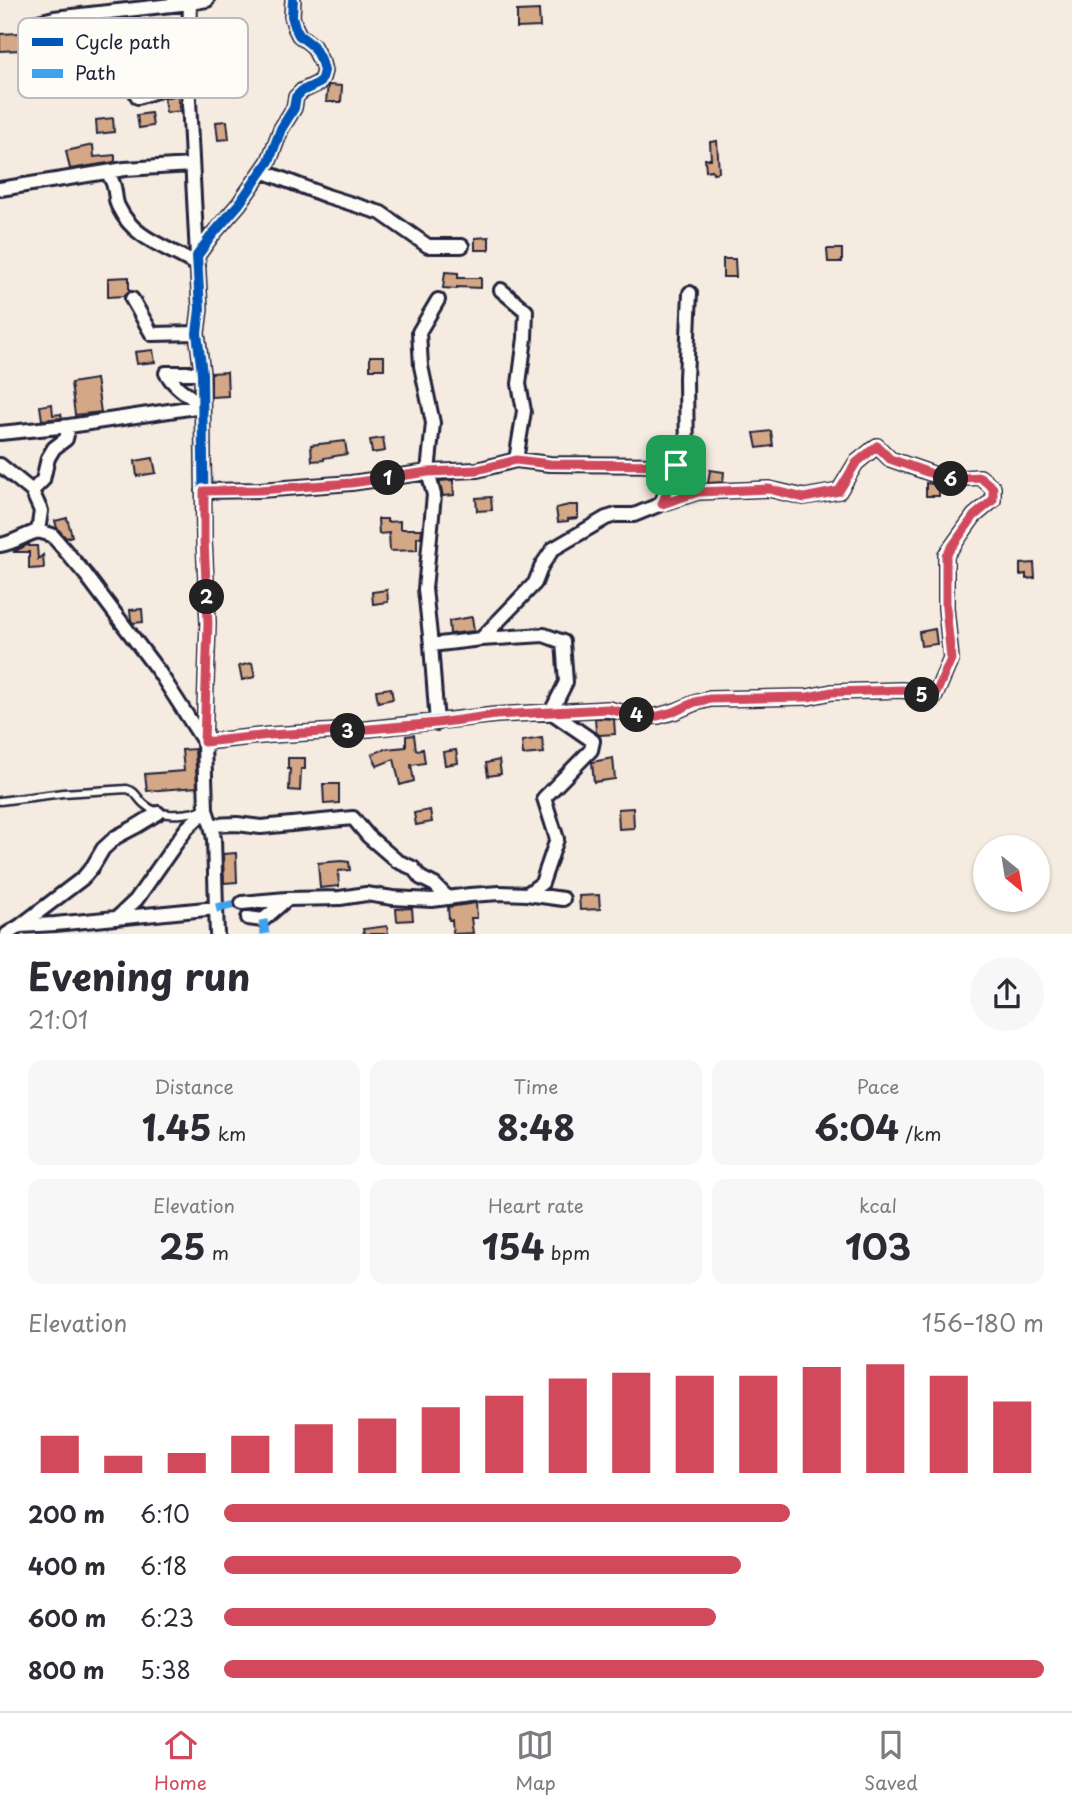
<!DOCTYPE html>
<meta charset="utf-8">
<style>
:root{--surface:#fff;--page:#f7f7f7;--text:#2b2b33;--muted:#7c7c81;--line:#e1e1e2;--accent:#d1495b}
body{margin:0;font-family:"Playpen Sans",sans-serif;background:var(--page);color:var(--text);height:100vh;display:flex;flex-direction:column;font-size:26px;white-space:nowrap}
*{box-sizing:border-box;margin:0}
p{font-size:23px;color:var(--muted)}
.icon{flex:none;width:38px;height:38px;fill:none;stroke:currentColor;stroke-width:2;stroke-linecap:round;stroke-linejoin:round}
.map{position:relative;height:934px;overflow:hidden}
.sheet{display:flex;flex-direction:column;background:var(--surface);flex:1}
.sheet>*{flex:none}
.needle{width:46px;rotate:150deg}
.fabs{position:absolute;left:973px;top:835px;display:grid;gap:14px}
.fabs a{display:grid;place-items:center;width:77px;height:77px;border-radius:50%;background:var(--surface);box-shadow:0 2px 5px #0004;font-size:35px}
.pin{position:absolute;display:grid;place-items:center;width:60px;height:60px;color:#fff;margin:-30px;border-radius:14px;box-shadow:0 4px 10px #0006}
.km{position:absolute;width:35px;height:35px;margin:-18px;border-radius:50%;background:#222;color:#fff;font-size:19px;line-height:35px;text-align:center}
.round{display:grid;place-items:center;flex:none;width:74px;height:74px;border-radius:37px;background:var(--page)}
.headline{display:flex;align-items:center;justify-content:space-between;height:119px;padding:0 28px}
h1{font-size:38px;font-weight:700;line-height:52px}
.figures{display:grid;grid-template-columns:repeat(3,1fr);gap:10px;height:119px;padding:7px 28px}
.figures div{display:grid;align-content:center;border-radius:14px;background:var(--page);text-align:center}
.figures b{font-size:35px;font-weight:700}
.figures small{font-size:19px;font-weight:400}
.figures p{font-size:19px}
.chart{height:196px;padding:14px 28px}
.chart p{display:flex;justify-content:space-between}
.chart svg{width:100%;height:126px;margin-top:7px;stroke:var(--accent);stroke-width:6}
ul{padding:0 28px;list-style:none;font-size:23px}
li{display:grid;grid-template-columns:112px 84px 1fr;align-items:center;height:52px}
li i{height:18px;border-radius:9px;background:var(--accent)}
.menu{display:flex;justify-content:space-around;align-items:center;height:98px;border-top:2px solid var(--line);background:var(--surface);font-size:19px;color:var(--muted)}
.menu a{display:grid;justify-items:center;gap:4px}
.menu .current{color:var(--accent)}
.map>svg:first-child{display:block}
</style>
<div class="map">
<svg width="1072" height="934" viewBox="0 0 1072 934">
<rect width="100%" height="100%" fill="#f5ebe0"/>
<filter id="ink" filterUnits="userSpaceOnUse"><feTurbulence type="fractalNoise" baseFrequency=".0143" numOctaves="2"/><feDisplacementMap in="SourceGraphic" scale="14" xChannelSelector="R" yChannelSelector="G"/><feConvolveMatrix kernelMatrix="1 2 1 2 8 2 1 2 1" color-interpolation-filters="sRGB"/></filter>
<g filter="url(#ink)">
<path fill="#d4a886" stroke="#22223b" stroke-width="2" d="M539 10 540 27 517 28V11Z
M20 33 21 50 0 51V34Z
M328 85 342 86 341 102H326Z
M178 95 180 111 166 113 164 98Z
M151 113 153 126 139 128 137 115Z
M113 118 114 132 97 134 96 120Z
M227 121 229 139 218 140 216 122Z
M717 141 719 172 713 173 712 170 706 171 705 159H711L710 142Z
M93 145 94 157 115 155V160L114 162 70 169 66 151Z
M489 237V250H475V238Z
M827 249H842V262H828Z
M723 259H735L736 277H723Z
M445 272 458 273V278H481V288L457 287V289L443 288Z
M129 277V291L124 296 108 297V278Z
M153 350 155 362 137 364 135 352Z
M370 356H384V369H370Z
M227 372 228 396 211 397V373Z
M96 379 101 412 75 415 71 383Z
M52 404 53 415 61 414 62 418 42 420 40 406Z
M771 431 773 446 757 448 754 433Z
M383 438 385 451 372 453 370 440Z
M345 441 347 454 324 458V460L312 461 311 445Z
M153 458 156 473 137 476 135 461Z
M710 470 724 472 723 482 708 483Z
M453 480 454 495 443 496 439 481Z
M926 483 939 485V496H926Z
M491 497 492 510 477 511 476 498Z
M569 505H578V518L568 519V521L558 522 556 508Z
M67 518 72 536 66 538 57 528 55 521Z
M378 519H387V522L400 521V529H422L421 537H417V550L390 551 389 533 379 534Z
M29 544V546H37L38 559 43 555 44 568 29 569V552H13Z
M1034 563 1035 578 1026 579V574L1020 575V564Z
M387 590 388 602 373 604 372 592Z
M142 609 143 622 133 623 131 620 130 610Z
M472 617 474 631 450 634 449 621Z
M935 629 937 644 921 646 919 632Z
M252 663 255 677 242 680 239 666Z
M391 688 393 699 378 702 376 690Z
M595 718 614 719 615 734 599 735 596 732Z
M414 735 416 750 423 749 425 763 411 765 414 781 400 785 394 759 377 766 372 754 385 749 406 747V736Z
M542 738 544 753 523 755 522 741Z
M195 749 197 787 147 791 145 774 184 771 182 750Z
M456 750 458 763 445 765 443 752Z
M288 758H305V769H301L300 791 289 790 290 769H288Z
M613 758 615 779 594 782 592 762Z
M499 760 501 774 488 776 486 763Z
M323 784H339V803L324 804Z
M633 808 634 828 619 829 618 809Z
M430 810 432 822 416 825 414 813Z
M236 853 237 882 224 883 223 854Z
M341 861 349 862 350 870 338 871 339 886 320 888 318 863Z
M599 895 600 909 580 910 579 896Z
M476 903 477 918H471L473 933 453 934 452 920H449L448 907Z
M412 908 413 920 397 921 396 909Z
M387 926 388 934H364L363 929Z"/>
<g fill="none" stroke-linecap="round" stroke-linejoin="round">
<g stroke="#22223b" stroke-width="11">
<path id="service" d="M0 801 63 793 127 789C136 791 137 798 144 804 160 818 181 815 200 811"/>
</g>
<g stroke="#22223b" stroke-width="18">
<path id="minor" d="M293 0 292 16 295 27 299 35 313 46 322 63 324 71 322 78 319 83 302 91 296 97 294 108 281 129 269 161 239 204 212 235 197 256 200 309 197 333 202 373 204 540 208 623 204 742 270 735 358 730 496 715 608 709 642 717 658 716 676 711 695 703 710 699 808 697 832 692 903 690 934 698 951 659 946 608V555L974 516 993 500V488L980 477 947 479 890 459 877 446 856 463 839 491 804 497 769 489 698 492 661 504
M54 18 67 50 105 64 128 77 138 97 188 81
M30 24 54 18 190 3V0
M262 171 327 196 381 213 428 246H462
M107 172C110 177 113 181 114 187 116 194 115 202 119 208 135 241 170 247 198 266
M0 189 125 169 192 165
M197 256 188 81 190 3 207 0
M501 290 526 311 525 338 519 384 524 411 516 460
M132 299 152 334 197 333
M0 433 69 426 202 406C188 394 176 389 166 373H202
M0 465 32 491 41 511 38 531 52 535 86 575 159 672 204 742 206 810 211 825 214 839 216 908 55 924 20 926 7 934
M32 491 43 480 48 458 54 448 66 439 69 426
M203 491 260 490 351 483 428 472 477 470 516 460 550 464 676 465
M0 545C14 543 24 535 38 531
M481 639 544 635 563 642 566 682 551 712 593 741 591 750 544 798 557 839 542 883 527 894
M431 645 425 589 434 495 428 472 433 423 421 366 419 332 438 300
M437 723 431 645 481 639 535 583 542 565 553 549 606 518 616 515H634L661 504 673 477 676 465 687 458 686 378 690 293
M211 825 237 824 261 827 353 818 368 836 397 861 413 868 421 878 435 885 448 898
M242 903 287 899
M216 908 217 934
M118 917 136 900 174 846 187 828 206 810
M248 918 263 920 287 899 340 898 366 894 393 898 432 900 470 895 500 893 527 894 563 899
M20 926 83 878 93 866 103 849 116 837 135 827 158 813"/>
</g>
<use href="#service" stroke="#fdfcf7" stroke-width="6"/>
<use href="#minor" stroke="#fdfcf7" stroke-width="12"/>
<path stroke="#3ea2ec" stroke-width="9" stroke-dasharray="18 9" stroke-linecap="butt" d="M216 908 242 903
M263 920 265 934"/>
<g stroke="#fdfcf7" stroke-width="15">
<path id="cycleway" d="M293 0 292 16 295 27 299 35 313 46 322 63 324 71 322 78 319 83 302 91 296 97 294 108 281 129 269 161 239 204 212 235 197 256 200 309 197 333 202 373 204 540 208 623 204 742 270 735 358 730 496 715 608 709 642 717 658 716 676 711 695 703 710 699 808 697 832 692 903 690 934 698 951 659 946 608V555L974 516 993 500V488L980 477 947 479 890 459 877 446 856 463 839 491 804 497 769 489 698 492 661 504"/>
</g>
<use href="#cycleway" stroke="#0057b8" stroke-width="10"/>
</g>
</g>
<g fill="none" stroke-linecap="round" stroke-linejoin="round" filter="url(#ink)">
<g stroke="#fff" stroke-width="14">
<path id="route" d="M877 446 890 459 947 479 980 477 993 488V500L974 516 946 555V608L951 659 934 698 903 690 832 692 808 697 710 699 695 702 676 711 658 716 642 717 608 709 496 715 437 723 358 730 270 735 204 742 208 623 204 540V491L260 490 351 483 428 472 477 470 516 460 550 464 676 465 673 477 662 504 698 492 769 489 804 498 839 491 856 463Z"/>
</g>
<use href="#route" stroke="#d1495b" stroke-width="9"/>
</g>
<rect x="18" y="18" width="230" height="80" rx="10" fill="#fdfcf7" stroke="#bbbbbf" stroke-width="2"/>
<rect x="32" y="38" width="31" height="8" fill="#0057b8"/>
<rect x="32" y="69" width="31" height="9" fill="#3ea2ec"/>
<g font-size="19" fill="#22223b">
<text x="75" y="49">Cycle path</text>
<text x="75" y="80">Path</text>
</g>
</svg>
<div class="fabs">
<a><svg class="needle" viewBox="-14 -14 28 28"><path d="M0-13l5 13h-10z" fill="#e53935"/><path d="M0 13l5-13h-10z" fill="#7c7c81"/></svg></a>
</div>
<div class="pin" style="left:676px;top:465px;background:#1e9e55"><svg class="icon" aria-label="arrive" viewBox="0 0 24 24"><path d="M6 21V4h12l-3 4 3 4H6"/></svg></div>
<b class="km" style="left:388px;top:478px">1</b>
<b class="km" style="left:207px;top:597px">2</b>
<b class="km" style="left:348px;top:731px">3</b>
<b class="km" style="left:637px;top:715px">4</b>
<b class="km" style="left:922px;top:695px">5</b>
<b class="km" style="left:951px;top:479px">6</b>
</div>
<section class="sheet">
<div class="headline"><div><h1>Evening run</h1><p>21:01</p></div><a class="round"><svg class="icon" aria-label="share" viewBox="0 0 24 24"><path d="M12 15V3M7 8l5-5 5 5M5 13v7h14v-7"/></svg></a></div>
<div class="figures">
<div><p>Distance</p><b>1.45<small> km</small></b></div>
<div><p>Time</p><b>8:48</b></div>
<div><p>Pace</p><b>6:04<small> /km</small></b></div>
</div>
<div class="figures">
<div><p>Elevation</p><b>25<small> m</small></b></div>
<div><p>Heart rate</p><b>154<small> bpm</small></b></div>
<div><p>kcal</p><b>103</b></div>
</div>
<div class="chart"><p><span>Elevation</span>156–180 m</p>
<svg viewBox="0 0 160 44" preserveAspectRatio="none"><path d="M5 44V31M15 44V38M25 44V37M35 44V31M45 44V27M55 44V25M65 44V21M75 44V17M85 44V11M95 44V9M105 44V10M115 44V10M125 44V7M135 44V6M145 44V10M155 44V19"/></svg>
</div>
<ul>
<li><b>200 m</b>6:10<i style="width:69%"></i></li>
<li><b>400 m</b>6:18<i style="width:63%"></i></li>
<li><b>600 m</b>6:23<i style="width:60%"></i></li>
<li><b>800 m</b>5:38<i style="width:100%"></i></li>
</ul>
</section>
<nav class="menu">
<a class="current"><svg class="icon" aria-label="home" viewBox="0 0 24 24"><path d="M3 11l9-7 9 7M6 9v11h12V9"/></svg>Home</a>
<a><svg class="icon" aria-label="map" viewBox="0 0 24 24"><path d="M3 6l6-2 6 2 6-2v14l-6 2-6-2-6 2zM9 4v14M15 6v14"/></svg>Map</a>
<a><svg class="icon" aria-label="saved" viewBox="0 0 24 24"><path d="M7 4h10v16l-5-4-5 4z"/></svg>Saved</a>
</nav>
